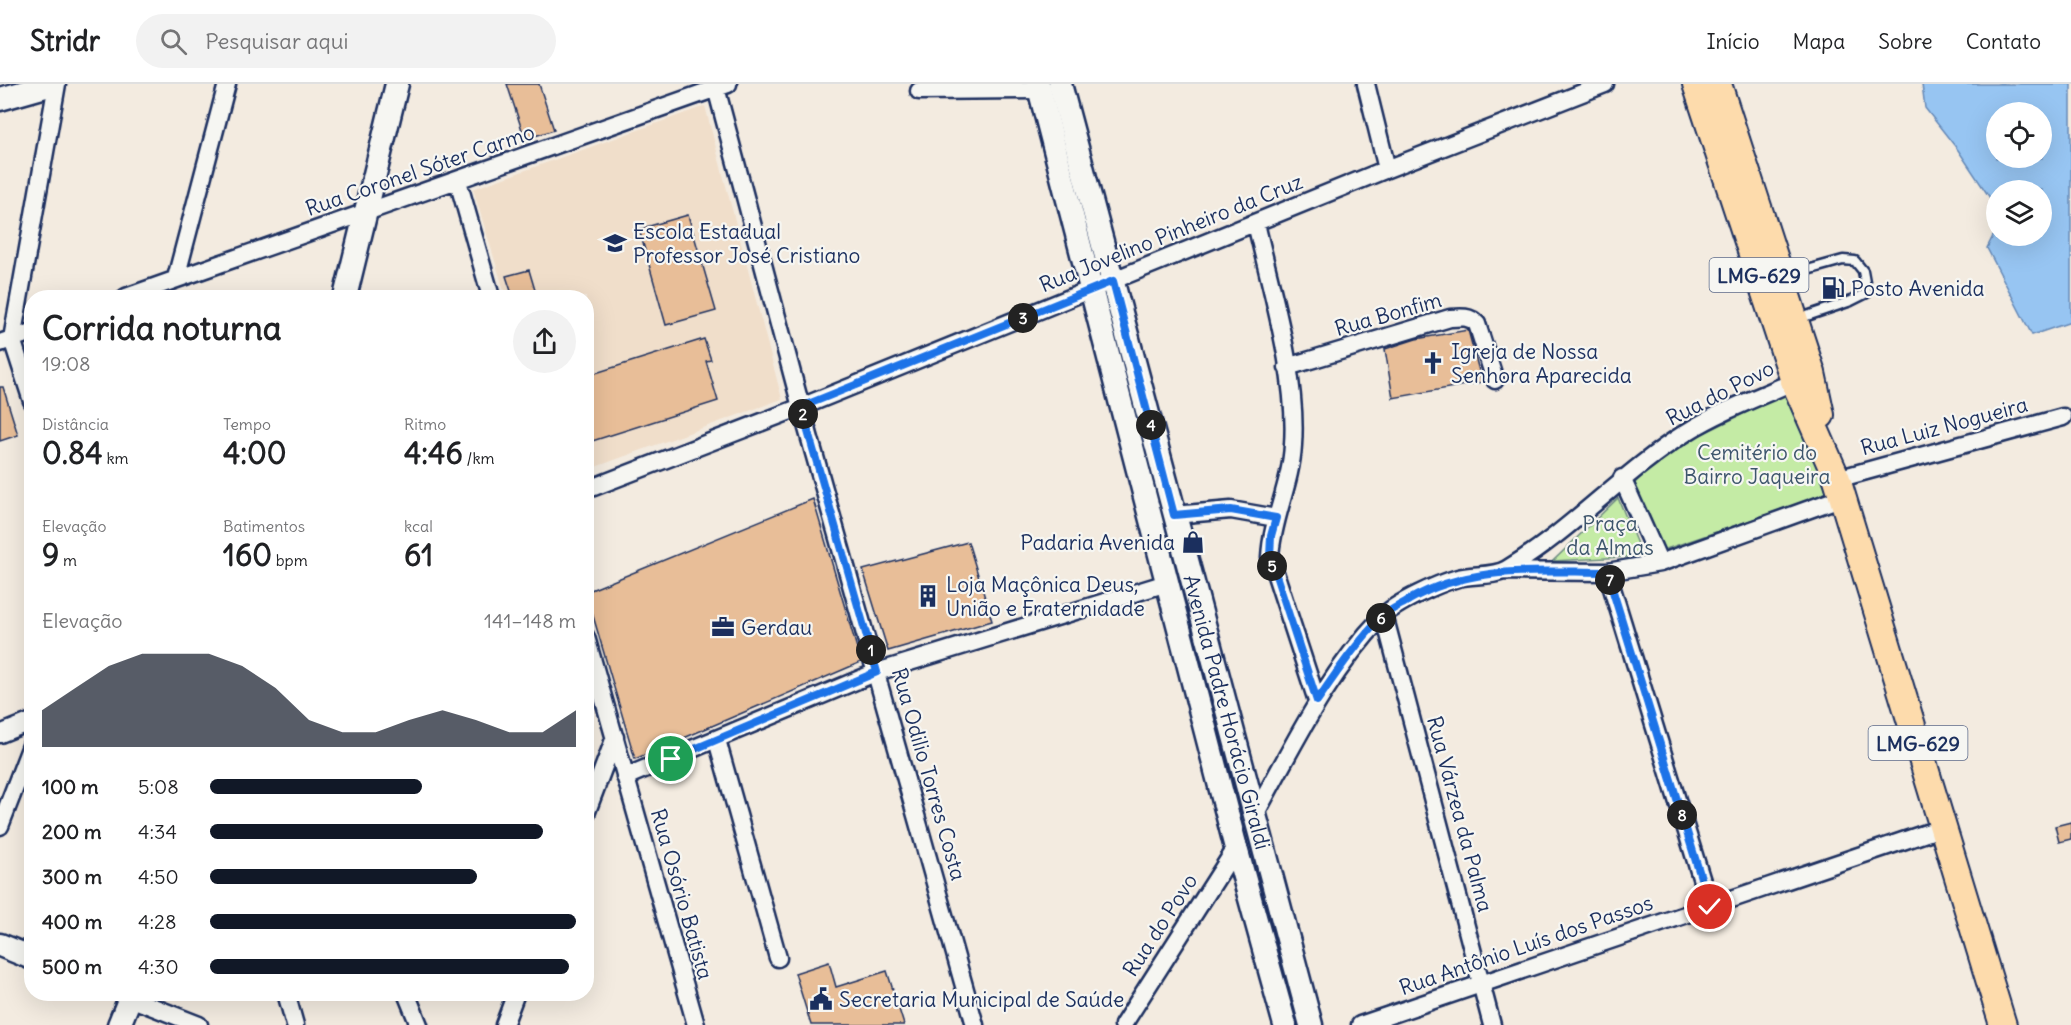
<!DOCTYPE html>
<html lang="pt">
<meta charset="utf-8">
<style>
:root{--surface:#fff;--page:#f2f2f2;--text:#202124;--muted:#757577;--line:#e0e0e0;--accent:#111827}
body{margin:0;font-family:Delius,sans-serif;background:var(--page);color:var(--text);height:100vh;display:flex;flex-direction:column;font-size:22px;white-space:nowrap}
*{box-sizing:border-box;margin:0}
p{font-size:20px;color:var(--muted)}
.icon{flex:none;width:33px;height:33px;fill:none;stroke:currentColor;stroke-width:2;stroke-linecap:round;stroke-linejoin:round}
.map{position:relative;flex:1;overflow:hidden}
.side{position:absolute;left:24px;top:206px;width:570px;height:711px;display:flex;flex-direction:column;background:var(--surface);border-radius:24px;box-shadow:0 6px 24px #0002}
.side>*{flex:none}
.tools{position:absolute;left:1986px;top:18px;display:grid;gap:12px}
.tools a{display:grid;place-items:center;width:66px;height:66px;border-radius:50%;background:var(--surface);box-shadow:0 6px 24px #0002;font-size:30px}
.pin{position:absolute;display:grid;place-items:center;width:51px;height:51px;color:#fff;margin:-26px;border:3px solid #fff;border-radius:50%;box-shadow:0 2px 6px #0007}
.km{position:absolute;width:30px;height:30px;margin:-15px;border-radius:50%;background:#222;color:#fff;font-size:16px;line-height:30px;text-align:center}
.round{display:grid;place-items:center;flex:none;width:63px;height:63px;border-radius:32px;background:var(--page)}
.summary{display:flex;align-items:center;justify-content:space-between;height:102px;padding:0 18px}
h1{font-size:33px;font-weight:800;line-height:45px}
.figures{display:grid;grid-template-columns:repeat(3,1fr);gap:9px;height:102px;padding:6px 18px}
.figures div{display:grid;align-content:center}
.figures b{font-size:30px;font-weight:800}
.figures small{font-size:16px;font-weight:400}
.figures p{font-size:16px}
.chart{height:168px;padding:12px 18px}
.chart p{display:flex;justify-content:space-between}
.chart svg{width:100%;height:108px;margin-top:6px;fill:var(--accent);opacity:.7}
ul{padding:0 18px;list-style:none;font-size:20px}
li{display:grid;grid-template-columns:96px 72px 1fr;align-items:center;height:45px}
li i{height:15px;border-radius:8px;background:var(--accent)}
header{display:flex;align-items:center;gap:36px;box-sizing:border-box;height:84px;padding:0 30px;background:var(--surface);border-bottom:2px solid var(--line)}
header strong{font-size:28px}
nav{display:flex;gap:33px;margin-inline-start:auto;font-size:21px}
.search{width:420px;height:54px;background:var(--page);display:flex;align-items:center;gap:15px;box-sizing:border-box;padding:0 21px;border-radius:33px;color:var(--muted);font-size:22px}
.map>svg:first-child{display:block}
</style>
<header>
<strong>Stridr</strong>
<div class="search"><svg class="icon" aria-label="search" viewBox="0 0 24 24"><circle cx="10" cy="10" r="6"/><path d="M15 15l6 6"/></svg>Pesquisar aqui</div>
<nav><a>Início</a><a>Mapa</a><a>Sobre</a><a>Contato</a></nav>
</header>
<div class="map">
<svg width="2071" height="941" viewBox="0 0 2071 941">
<rect width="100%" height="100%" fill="#f3ebe0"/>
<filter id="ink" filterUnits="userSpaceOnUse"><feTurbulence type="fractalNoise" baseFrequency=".0167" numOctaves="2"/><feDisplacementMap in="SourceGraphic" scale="12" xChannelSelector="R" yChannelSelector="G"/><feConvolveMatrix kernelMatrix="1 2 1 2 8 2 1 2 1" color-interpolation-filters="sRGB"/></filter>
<g filter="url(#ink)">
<path fill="#f0deca" d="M705 22 782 315 587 386 586 213H506L473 105Z"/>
<path fill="#c4eba5" stroke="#708d82" stroke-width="1.5" d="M1786 309 1828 410 1663 466 1634 400 1665 368Z
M1618 414 1642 472 1553 477Z"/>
<path fill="#97c5f2" stroke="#6589b7" stroke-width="1.5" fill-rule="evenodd" d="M1922 0H2071V238L2032 251 1987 164 1996 146V152H2042V106H1996V123L1958 66 1925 24ZM1996 28H2042V74H1996Z"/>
<path fill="#e8be98" stroke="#1b2f5e" stroke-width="1.5" d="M507 0H539L554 46 525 55Z
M688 131 716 227 666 241 639 145Z
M529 186 537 213H513L506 192Z
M1468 246 1482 298 1393 314 1385 265 1416 255Z
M704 255 711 276 706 277 718 317 586 359V292Z
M0 303H3L18 351 0 357Z
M813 415 861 578 635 675 586 508Z
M968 458 992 537 888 567 863 486Z
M2071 738V755L2059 758 2055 742Z
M829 878 836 903 887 887 904 941H811L795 889Z"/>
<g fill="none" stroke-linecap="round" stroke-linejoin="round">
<g stroke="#1b2f5e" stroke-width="13">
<path id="lane" d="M1782 193 1843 176 1855 177 1863 187 1867 209 1851 217 1798 235"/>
</g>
<g stroke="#1b2f5e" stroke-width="21">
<path id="street" d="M715 0 801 323 975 941
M1366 0 1387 85
M919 7 1039 6
M458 97 491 213
M1256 139C1271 206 1298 293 1293 361 1291 400 1272 435 1270 473L1317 617
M176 194 227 0
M126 213 728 0
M0 259 32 248
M1287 283 1450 234C1461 233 1470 232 1477 240L1495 296
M32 317 12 255 57 0
M1622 394 1660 479
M1837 395 2063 333
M586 406 801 323 1387 85 1605 0
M1174 431 1231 426 1276 434
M1504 487 1607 488 1660 479 1843 413
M1607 488 1710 823
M1384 531 1492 941
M586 553 696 941
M0 650 32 637
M717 656 778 874
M625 693 877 588 1167 499
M586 730 615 653
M1255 731C1293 662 1327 590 1382 533 1397 518 1437 500 1458 494 1473 490 1494 493 1507 485 1572 446 1623 388 1687 348 1722 326 1764 311 1802 294
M0 742 32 659
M286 909 295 941
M406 909 419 941
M130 914 199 941
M504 941 516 909
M1123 941 1236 764
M1360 941 1944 743"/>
</g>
<g stroke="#1b2f5e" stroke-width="27">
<g id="secondary">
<path d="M1038 0 1236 764 1285 941"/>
<path id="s1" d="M1060 0 1311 941"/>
<path d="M0 15 53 0"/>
<path d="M345 213 397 0"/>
<path d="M0 861 32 874"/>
<path d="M119 941 132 909"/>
</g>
</g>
<g stroke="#1b2f5e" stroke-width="30">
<path id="primary" d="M1696 0 1794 297 1837 395 2003 941
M1718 0 1812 289 1821 331"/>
</g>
<use href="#lane" stroke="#f6f6f2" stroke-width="8"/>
<use href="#street" stroke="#f6f6f2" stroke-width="16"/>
<use href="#secondary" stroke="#f6f6f2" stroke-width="22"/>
<use href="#primary" stroke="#fddbac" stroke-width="26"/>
</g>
</g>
<g fill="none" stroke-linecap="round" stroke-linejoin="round" filter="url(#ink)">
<g stroke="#fff" stroke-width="12">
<path id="route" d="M671 675 877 588 801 323 1113 197 1174 431 1231 426 1276 434 1271 452 1270 473 1317 617C1337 588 1357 558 1382 533 1389 526 1401 521 1409 516 1471 480 1539 488 1607 488L1710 823"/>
</g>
<use href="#route" stroke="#1a73e8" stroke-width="8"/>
</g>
<defs>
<g id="school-bare" transform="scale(1.8)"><path d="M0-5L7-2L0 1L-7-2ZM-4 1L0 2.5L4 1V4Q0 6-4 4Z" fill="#1b2f5e" stroke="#f6f6f2" stroke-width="2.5" paint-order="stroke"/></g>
<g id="fuel-bare" transform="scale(1.8)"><path d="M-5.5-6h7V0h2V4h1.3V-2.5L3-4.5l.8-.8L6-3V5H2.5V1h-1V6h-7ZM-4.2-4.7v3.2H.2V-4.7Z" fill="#1b2f5e" stroke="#f6f6f2" stroke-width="2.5" paint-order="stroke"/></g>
<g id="church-bare" transform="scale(1.8)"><path d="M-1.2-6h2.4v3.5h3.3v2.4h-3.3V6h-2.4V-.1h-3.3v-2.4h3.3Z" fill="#1b2f5e" stroke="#f6f6f2" stroke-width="2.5" paint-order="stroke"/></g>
<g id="shop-bare" transform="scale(1.8)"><path d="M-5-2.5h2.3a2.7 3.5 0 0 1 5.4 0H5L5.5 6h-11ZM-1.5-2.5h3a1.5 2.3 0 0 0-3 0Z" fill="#1b2f5e" stroke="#f6f6f2" stroke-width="2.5" paint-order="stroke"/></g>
<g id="building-bare" transform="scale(1.8)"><path d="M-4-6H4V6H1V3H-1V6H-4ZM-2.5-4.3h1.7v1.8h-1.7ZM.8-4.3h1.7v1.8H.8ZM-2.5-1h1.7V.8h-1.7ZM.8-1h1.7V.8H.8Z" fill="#1b2f5e" stroke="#f6f6f2" stroke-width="2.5" paint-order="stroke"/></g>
<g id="office-bare" transform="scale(1.8)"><path d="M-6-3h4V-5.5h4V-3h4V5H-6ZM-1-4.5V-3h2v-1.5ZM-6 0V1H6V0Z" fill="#1b2f5e" stroke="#f6f6f2" stroke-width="2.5" paint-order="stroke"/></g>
<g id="civic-bare" transform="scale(1.8)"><path d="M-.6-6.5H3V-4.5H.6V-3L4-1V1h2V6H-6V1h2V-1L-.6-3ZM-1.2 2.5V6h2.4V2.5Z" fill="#1b2f5e" stroke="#f6f6f2" stroke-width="2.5" paint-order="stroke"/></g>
</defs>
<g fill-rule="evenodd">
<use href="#school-bare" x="615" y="159"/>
<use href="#fuel-bare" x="1833" y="204"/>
<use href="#church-bare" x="1433" y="279"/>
<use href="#shop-bare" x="1193" y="458"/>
<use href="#building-bare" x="928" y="512"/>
<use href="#office-bare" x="723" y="543"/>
<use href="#civic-bare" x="821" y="915"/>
</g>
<g text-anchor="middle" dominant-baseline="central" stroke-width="4.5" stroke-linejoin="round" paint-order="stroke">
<g fill="#f6f6f2" stroke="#5d6b8a" stroke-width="1.5">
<rect x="1709.5" y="174" width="99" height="34" rx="4.5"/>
<rect x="1868.5" y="642" width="99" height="34" rx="4.5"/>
</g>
<g font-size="20" font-weight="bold" fill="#1b2f5e">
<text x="1759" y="191">LMG-629</text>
<text x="1918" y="659">LMG-629</text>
</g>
<g font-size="21" fill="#1b2f5e" stroke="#f6f6f2">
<text transform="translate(420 86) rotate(-19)">Rua Coronel Sóter Carmo</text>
<text transform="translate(1171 149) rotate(-22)">Rua Jovelino Pinheiro da Cruz</text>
<text transform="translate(1388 230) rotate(-16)">Rua Bonfim</text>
<text transform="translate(1720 309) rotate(-27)">Rua do Povo</text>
<text transform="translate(1944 342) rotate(-15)">Rua Luiz Nogueira</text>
<text stroke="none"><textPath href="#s1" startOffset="650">Avenida Padre Horácio Giraldi</textPath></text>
<text transform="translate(929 690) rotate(74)">Rua Odilio Torres Costa</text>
<text transform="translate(1460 730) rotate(75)">Rua Várzea da Palma</text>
<text transform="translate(682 810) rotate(74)">Rua Osório Batista</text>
<text transform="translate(1160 841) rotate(-57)">Rua do Povo</text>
<text transform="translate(1526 861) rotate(-19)">Rua Antônio Luís dos Passos</text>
</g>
<g font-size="21" fill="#1b2f5e" stroke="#f6f6f2" text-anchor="start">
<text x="633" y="147">Escola Estadual<tspan x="633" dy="24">Professor José Cristiano</tspan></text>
<text x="1851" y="204">Posto Avenida</text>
<text x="1451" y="267">Igreja de Nossa<tspan x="1451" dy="24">Senhora Aparecida</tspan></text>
<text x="1175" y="458" text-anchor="end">Padaria Avenida</text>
<text x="946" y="500">Loja Maçônica Deus,<tspan x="946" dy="24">União e Fraternidade</tspan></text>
<text x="741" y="543">Gerdau</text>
<text x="839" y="915">Secretaria Municipal de Saúde</text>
</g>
<g font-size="21" fill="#3d556c" stroke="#f6f6f2">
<text x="1757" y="368">Cemitério do<tspan x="1757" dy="24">Bairro Jaqueira</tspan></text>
<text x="1610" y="439">Praça<tspan x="1610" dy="24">da Almas</tspan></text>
</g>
</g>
</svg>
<div class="tools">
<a><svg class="icon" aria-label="locate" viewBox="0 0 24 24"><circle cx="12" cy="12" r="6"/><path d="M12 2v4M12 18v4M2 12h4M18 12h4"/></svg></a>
<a><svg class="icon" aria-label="layers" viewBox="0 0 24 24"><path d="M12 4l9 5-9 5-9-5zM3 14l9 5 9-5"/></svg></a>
</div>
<div class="pin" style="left:671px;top:675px;background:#1e9e55"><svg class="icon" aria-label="arrive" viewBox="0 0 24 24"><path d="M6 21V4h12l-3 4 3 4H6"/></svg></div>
<div class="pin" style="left:1710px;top:823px;background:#d93025"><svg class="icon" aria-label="check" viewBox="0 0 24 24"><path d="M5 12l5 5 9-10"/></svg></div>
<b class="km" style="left:871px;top:566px">1</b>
<b class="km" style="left:803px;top:330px">2</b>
<b class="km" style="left:1023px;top:234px">3</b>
<b class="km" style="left:1151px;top:341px">4</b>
<b class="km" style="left:1272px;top:482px">5</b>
<b class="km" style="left:1381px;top:534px">6</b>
<b class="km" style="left:1610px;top:496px">7</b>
<b class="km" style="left:1682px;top:731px">8</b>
<section class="side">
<div class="summary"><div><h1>Corrida noturna</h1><p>19:08</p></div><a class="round"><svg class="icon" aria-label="share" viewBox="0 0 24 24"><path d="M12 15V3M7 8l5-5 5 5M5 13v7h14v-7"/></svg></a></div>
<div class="figures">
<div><p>Distância</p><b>0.84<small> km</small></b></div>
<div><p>Tempo</p><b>4:00</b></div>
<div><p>Ritmo</p><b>4:46<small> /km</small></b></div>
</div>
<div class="figures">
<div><p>Elevação</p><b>9<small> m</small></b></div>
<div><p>Batimentos</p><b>160<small> bpm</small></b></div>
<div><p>kcal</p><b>61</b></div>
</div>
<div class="chart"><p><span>Elevação</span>141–148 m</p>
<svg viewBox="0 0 160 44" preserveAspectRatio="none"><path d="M0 44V29L10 20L20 11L30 6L40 6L50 6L60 11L70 20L80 33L90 38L100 38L110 33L120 29L130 33L140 38L150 38L160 29V44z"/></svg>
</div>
<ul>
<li><b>100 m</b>5:08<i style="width:58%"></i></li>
<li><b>200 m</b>4:34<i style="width:91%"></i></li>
<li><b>300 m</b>4:50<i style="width:73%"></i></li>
<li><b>400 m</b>4:28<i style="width:100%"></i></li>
<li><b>500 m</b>4:30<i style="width:98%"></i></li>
</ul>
</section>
</div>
